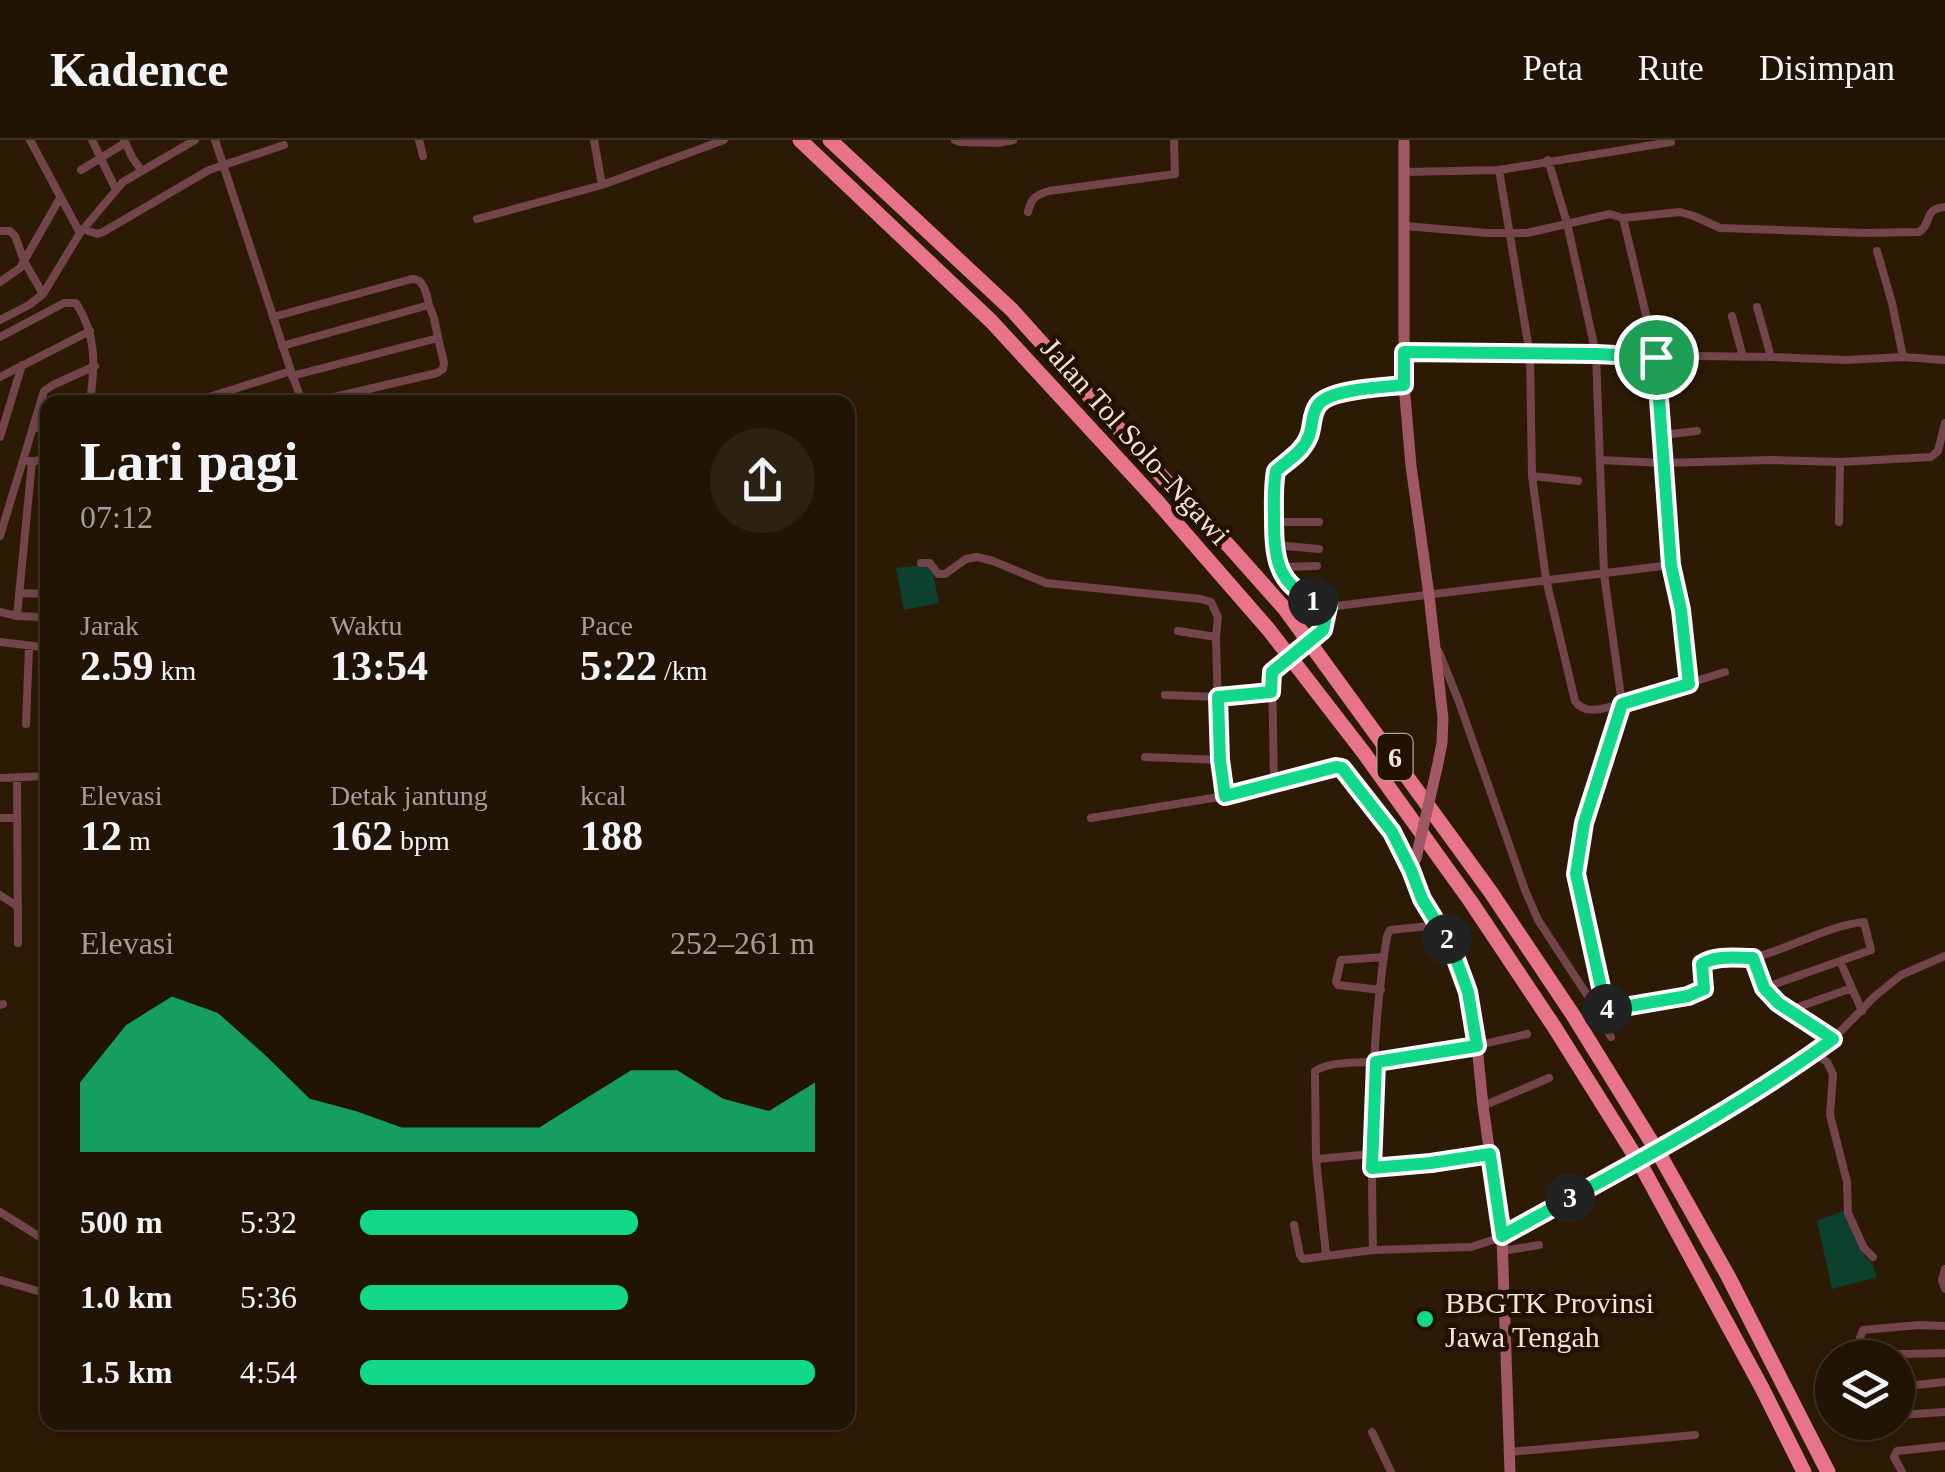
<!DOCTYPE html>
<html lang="id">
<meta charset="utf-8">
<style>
:root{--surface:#211404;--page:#2d2113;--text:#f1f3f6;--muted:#a29e9a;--line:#3e3326;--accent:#12d98a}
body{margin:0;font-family:"Times New Roman",serif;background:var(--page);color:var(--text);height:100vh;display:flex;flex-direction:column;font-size:38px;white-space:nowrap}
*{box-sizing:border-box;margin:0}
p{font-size:32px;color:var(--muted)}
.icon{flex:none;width:55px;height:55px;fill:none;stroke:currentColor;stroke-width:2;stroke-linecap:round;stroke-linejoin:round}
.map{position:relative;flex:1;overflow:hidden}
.sheet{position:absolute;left:40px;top:255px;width:815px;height:1035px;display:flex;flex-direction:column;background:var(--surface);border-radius:20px;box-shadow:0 2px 8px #0004,0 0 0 2px var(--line)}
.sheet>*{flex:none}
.buttons{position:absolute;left:1815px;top:1200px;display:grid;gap:20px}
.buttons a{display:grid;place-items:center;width:100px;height:100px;border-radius:50%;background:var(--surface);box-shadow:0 2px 8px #0004,0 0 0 2px var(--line);font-size:50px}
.pin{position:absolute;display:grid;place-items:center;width:85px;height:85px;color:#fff;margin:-42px;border:5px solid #fff;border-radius:50%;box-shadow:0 2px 10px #0007}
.km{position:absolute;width:50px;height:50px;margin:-25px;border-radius:50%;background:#222;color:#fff;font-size:28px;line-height:50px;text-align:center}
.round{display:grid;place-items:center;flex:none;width:105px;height:105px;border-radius:52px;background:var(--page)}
.summary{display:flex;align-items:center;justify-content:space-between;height:170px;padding:0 40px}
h1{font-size:55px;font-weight:800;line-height:75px}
.stats{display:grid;grid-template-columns:repeat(3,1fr);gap:15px;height:170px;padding:10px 40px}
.stats div{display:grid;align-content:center}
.stats b{font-size:42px;font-weight:800}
.stats small{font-size:28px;font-weight:400}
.stats p{font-size:28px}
.chart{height:280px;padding:20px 40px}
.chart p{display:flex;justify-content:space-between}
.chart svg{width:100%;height:180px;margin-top:10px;fill:var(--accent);opacity:.7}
ul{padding:0 40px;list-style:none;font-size:32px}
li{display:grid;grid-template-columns:160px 120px 1fr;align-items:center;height:75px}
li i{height:25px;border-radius:12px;background:var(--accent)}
header{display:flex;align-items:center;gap:60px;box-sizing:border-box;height:140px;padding:0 50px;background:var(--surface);border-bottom:2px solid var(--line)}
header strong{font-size:48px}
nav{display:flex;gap:55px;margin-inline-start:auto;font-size:35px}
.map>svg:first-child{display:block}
</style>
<header>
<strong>Kadence</strong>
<nav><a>Peta</a><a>Rute</a><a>Disimpan</a></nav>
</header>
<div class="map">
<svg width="1945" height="1332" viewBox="0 0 1945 1332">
<rect width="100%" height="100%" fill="#2c1a05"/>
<path fill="#0c412e" d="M931 424 939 463 904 470 896 428Z
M1845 1070 1865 1117 1871 1121 1877 1137 1832 1149 1817 1081Z"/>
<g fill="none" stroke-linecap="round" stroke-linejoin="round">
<path stroke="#72444c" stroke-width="8" d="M30 0 80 93
M92 0 116 50
M124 0 132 17 141 30
M215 0 291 231
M419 0 423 16
M594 0 602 45
M955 0 960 2 998 3 1013 0
M1548 20 1567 83 1596 214 1604 434 1622 564 1725 532
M81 30 125 3
M1499 30 1530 215 1532 336 1546 439 1575 561C1586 577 1606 567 1622 564
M1405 32 1499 30 1671 2
M1028 72C1031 59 1035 55 1049 51L1175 34 1174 0
M1623 78 1656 217 1671 425 1681 469 1689 543
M477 79 602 45 724 0
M1405 86 1487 93H1527L1610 74 1623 78 1680 72 1694 76 1720 88 1865 93 1919 92C1933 84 1922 69 1945 67
M83 89 97 94 103 92 209 30 284 5
M0 91H10L15 96 24 121 43 154
M1877 111 1892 163 1903 217
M0 142 20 128 60 58
M429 165 434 178 438 198
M1757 167 1771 217
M1732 176 1743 217
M273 177 412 139C424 138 427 155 429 165L282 206
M0 180 29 165 43 154 80 93 123 42 195 0
M0 197 64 163H76C97 195 95 226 90 262
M1404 212 1771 217 1846 220 1903 217 1945 220
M292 236 438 198 444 223 443 229 437 233 313 262
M0 237 90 191
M1404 245C1384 246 1335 248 1321 262 1311 271 1313 286 1308 298 1302 313 1287 320 1275 331 1273 346 1274 363 1274 379 1274 429 1281 448 1328 467L1671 425
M193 262 291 231 302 262
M34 289 48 281
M1662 295 1697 291
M0 297 22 225
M1600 320 1662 323 1772 320 1840 322 1931 317 1938 311 1945 283
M28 321H36L48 316
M1532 336 1578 341
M1274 382H1319
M1839 382 1840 322
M0 396 44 251 53 245 95 226
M1274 405 1319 409
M921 423H930L938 434H945L966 419 977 417 993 421 1046 443 1201 459 1211 462 1218 477 1216 497 1219 608 1225 656
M1280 427 1317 426
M19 453 48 454
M0 472 17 476 40 477C47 482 49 501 42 507L0 502
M17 476 32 322
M1323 490 1328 467
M1178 491 1216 497
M1439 512 1459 562 1525 750 1538 780 1597 870 1687 856 1704 849 1702 824C1719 814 1738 821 1756 817 1791 808 1830 785 1864 782L1871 810 1764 848
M1272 532 1274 642
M1165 555 1218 557 1271 552
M26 584 29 507
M1145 617 1220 620
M17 637 18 803
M0 638 48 636
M0 678H16
M1091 678 1225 656 1336 627 1341 628 1384 680 1411 730
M0 755 17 766
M1753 818 1764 848 1778 863 1833 899
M1840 821 1862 871
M1381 850 1338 845 1336 842 1341 820 1384 817
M0 865 3 864
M1606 869 1576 734 1578 707 1584 683 1622 564
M1597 870 1611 897
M1790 870 1852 848
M1814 913 1827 922 1833 934 1830 975 1847 1042 1848 1073 1864 1108 1873 1117
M1483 966 1549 938
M1701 985 1787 933 1833 899 1874 857 1901 835 1945 816
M1316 1019 1373 1014
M1372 1029 1431 1023 1490 1014
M0 1072 48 1102
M1294 1085 1300 1115 1303 1119 1373 1110 1471 1107 1502 1097 1618 1031
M1373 1110C1371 1006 1370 899 1387 796L1390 790 1439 785
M1502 1111 1539 1105
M1326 1115 1316 1019 1315 931C1332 920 1358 924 1378 921 1428 915 1478 906 1527 894
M1945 1129 1942 1140 1945 1149
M0 1140 48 1154
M1945 1186 1919 1185 1863 1190 1860 1198 1864 1215 1945 1213
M1898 1247 1945 1242
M1898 1275 1945 1272
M1372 1292 1391 1332
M1510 1312 1695 1295
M1902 1332 1894 1317 1897 1311 1945 1306"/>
<path stroke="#a15866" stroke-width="11" d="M1404 0V245L1411 326 1429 455 1443 578 1442 603 1437 628
M1416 718 1411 730 1416 745 1461 829 1468 852 1477 906 1483 966 1502 1097 1510 1332"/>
<path stroke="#e7748b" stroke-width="15" d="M800 0 991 181 1155 359 1269 490 1364 613 1471 762 1555 888 1642 1027 1762 1248 1804 1332
M830 0 1012 170 1165 340 1229 406 1285 469 1490 751 1573 875 1662 1019 1728 1136 1828 1332"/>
<path stroke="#72444c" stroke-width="8" d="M1272 532 1323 490
M1618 1031 1701 985"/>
<path stroke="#a15866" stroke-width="11" d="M1416 718 1437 628"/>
</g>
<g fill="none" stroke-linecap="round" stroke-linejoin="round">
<g stroke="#fff" stroke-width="20">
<path id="route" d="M1404 212 1596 214 1656 217 1671 425 1681 470 1689 544 1622 564 1584 683 1576 734 1606 870 1688 856 1704 849 1702 824C1716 815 1736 818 1753 818L1764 848 1778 863 1833 899C1729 975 1613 1034 1502 1096L1490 1014 1431 1023 1372 1028 1376 922 1477 906 1468 852 1452 808 1422 759 1411 730 1392 692 1342 628 1336 627 1225 656 1220 620 1218 557 1271 552 1272 532 1323 490 1328 467C1281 448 1274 429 1274 379 1274 363 1273 346 1276 331 1288 320 1303 312 1309 296 1313 286 1311 274 1318 265 1329 249 1384 247 1404 245Z"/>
</g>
<use href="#route" stroke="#12d98a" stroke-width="12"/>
</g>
<circle fill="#12d98a" stroke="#221000" stroke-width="4" cx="1425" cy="1179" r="10"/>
<g text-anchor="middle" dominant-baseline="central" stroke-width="9" stroke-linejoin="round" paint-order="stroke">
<rect fill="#221000" stroke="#b3a496" stroke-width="2.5" x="1377.5" y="594" width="35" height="46" rx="8"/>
<g font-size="28" font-weight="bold" fill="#f1e3d7">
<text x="1395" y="617">6</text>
</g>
<g font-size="30" fill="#f1e3d7" stroke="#221000">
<text transform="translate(1136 301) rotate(48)">Jalan Tol Solo–Ngawi</text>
</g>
<g font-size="30" fill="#f1e3d7" stroke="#221000" text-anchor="start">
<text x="1445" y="1162">BBGTK Provinsi<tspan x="1445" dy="34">Jawa Tengah</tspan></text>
</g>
</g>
</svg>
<div class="buttons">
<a><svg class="icon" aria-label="layers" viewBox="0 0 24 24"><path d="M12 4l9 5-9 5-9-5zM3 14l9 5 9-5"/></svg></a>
</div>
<div class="pin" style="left:1656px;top:217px;background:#1e9e55"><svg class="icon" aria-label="arrive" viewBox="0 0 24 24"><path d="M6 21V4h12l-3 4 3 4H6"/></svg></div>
<b class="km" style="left:1313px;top:461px">1</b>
<b class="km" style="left:1447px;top:799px">2</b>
<b class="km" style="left:1570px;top:1058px">3</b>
<b class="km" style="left:1607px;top:869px">4</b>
<section class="sheet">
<div class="summary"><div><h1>Lari pagi</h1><p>07:12</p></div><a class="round"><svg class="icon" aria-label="share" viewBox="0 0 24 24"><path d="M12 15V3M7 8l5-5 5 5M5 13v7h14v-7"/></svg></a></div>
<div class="stats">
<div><p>Jarak</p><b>2.59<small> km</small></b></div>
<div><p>Waktu</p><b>13:54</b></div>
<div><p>Pace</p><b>5:22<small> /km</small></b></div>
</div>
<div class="stats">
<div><p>Elevasi</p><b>12<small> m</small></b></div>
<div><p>Detak jantung</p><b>162<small> bpm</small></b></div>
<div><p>kcal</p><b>188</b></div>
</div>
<div class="chart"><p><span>Elevasi</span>252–261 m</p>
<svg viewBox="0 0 160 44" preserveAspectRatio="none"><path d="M0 44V27L10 13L20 6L30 10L40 20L50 31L60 34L70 38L80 38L90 38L100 38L110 31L120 24L130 24L140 31L150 34L160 27V44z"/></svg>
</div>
<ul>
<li><b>500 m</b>5:32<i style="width:61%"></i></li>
<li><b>1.0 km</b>5:36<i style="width:59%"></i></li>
<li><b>1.5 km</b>4:54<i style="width:100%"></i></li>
</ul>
</section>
</div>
